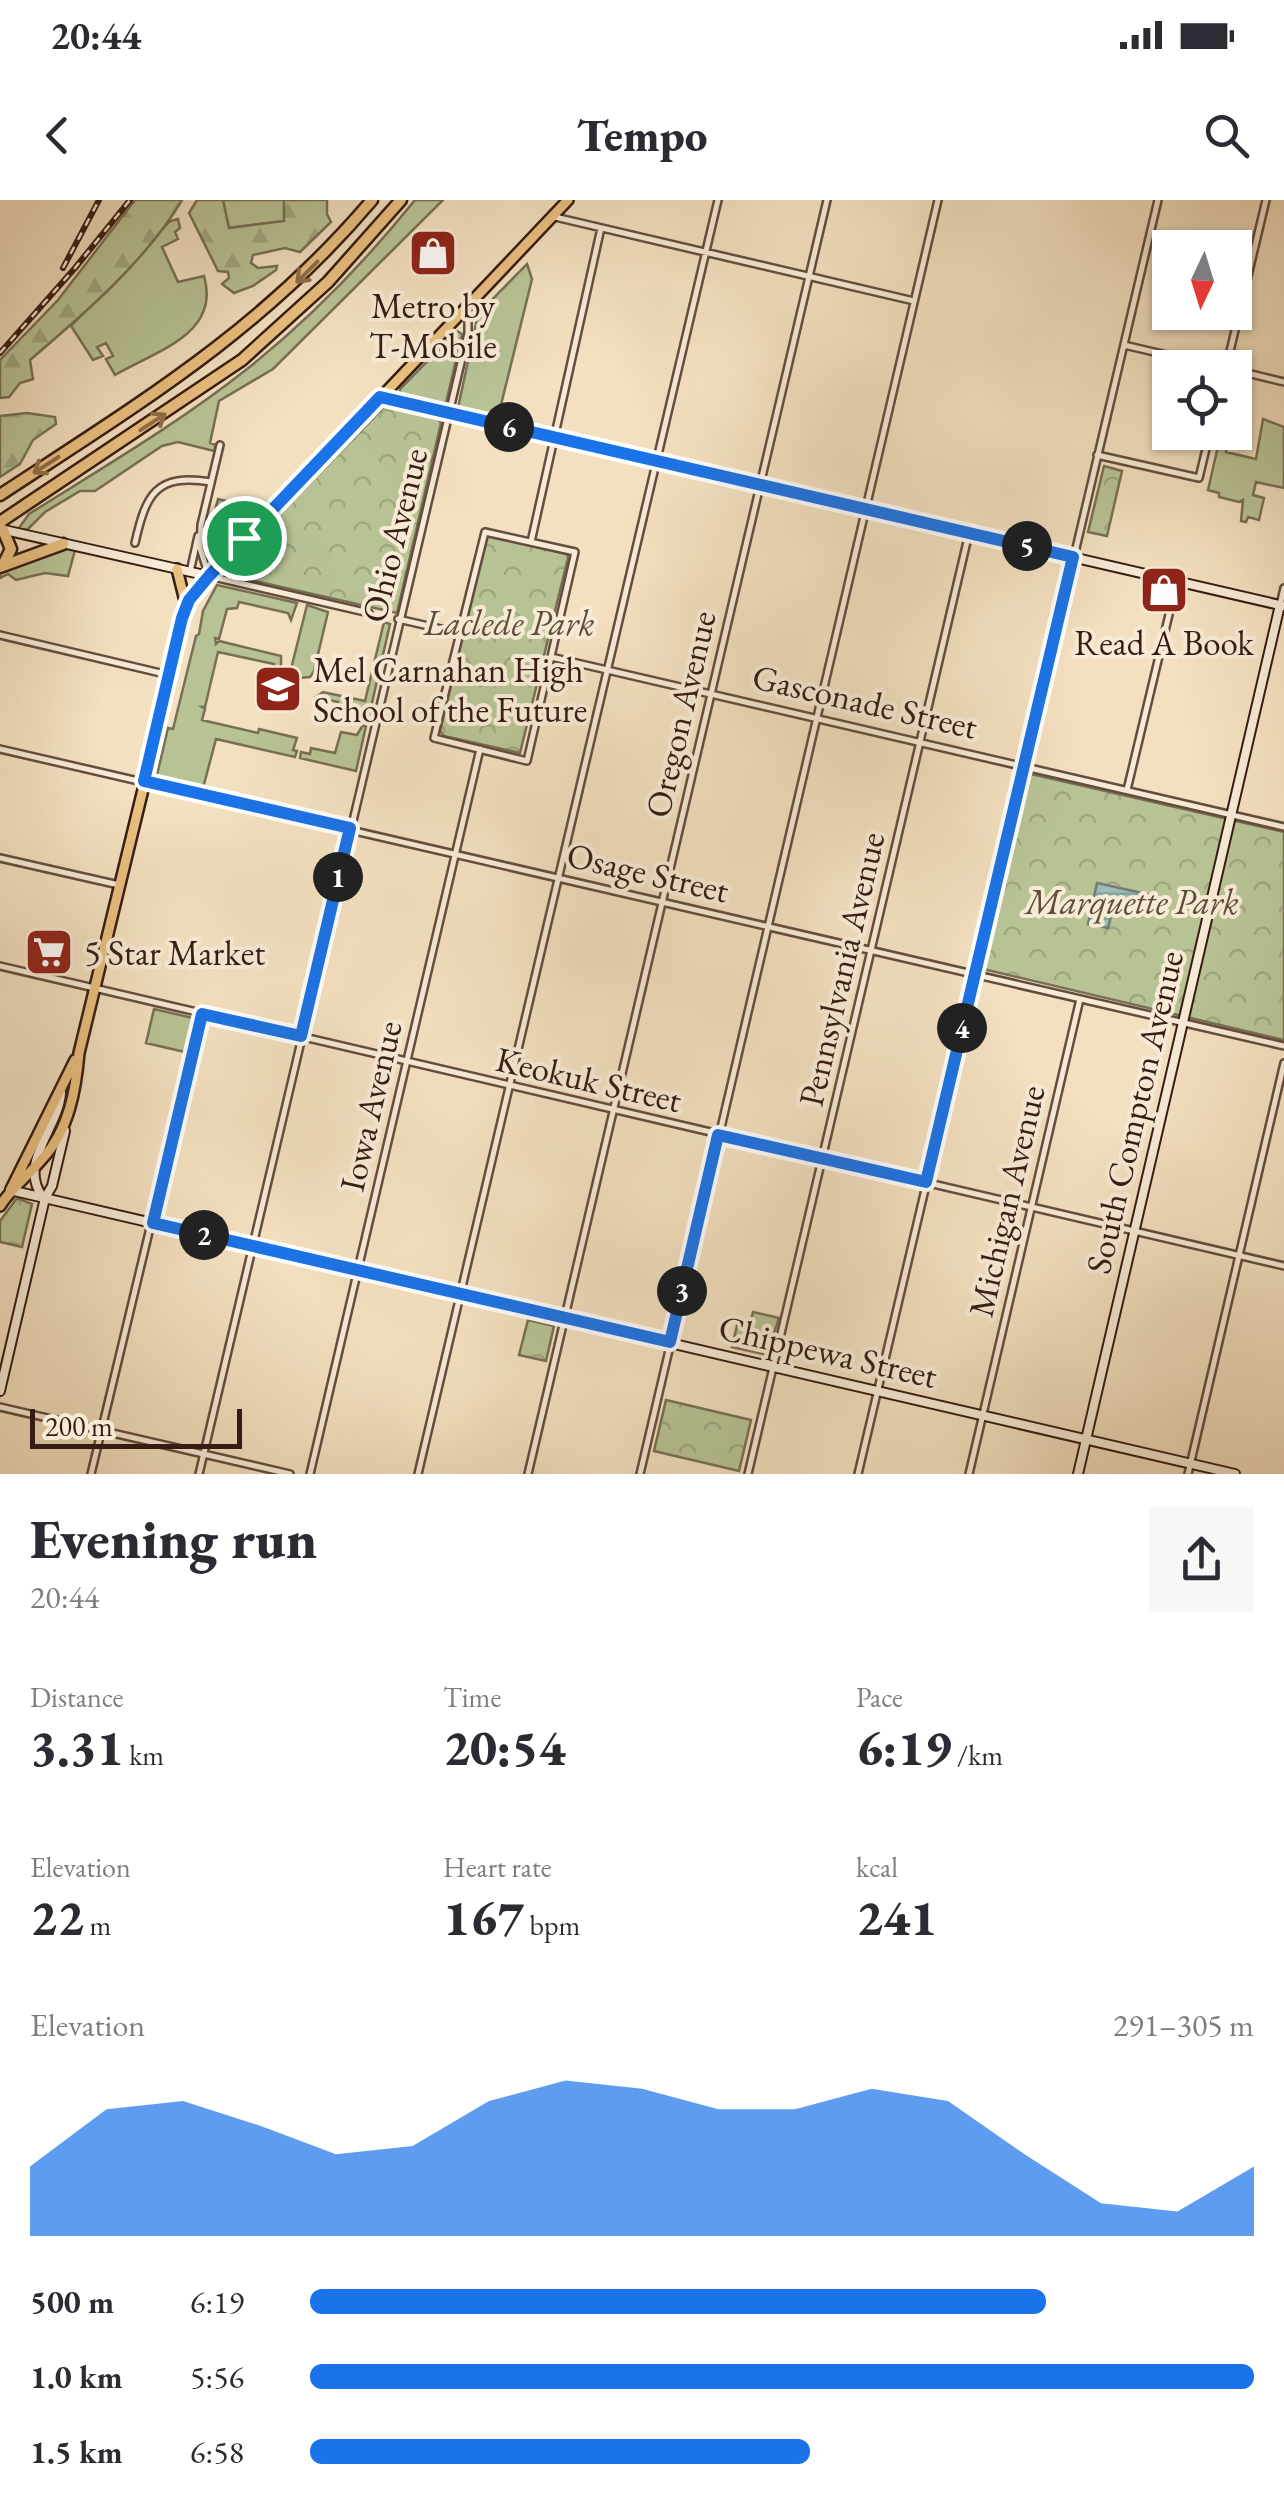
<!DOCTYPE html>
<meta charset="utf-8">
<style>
:root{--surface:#fff;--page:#f7f7f7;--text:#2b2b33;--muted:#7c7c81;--accent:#1a73e8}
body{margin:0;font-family:"EB Garamond",serif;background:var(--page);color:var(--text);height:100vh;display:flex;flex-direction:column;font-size:38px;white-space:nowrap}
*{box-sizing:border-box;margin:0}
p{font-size:32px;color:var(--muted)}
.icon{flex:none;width:55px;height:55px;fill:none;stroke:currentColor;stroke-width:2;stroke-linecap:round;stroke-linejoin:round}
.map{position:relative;height:1274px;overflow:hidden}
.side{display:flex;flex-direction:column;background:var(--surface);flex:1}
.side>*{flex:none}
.needle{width:65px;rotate:184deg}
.fabs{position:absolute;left:1152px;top:30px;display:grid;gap:20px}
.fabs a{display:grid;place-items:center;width:100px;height:100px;border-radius:0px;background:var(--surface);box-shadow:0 2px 8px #0004;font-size:50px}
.scale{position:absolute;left:30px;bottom:25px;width:212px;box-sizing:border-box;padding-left:10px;border:5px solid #361c12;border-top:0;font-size:28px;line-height:35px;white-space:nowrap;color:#361c12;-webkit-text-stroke:8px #f7ebd6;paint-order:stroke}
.pin{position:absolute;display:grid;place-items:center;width:85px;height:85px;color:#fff;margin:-42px;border:5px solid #fff;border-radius:50%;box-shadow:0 2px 10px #0007}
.km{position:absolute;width:50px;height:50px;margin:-25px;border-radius:50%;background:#222;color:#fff;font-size:28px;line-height:50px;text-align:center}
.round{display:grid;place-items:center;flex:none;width:105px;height:105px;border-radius:0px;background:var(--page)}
.headline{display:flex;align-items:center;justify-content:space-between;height:170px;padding:0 30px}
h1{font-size:55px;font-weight:800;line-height:75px}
.stats{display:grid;grid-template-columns:repeat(3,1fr);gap:15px;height:170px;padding:10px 30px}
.stats div{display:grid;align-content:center}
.stats b{font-size:50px;font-weight:800}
.stats small{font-size:28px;font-weight:400}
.stats p{font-size:28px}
.chart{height:280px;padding:20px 30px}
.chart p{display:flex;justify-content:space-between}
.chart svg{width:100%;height:180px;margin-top:10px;fill:var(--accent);opacity:.7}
ul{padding:0 30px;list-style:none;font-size:32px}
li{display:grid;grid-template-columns:160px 120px 1fr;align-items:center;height:75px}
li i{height:25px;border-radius:12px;background:var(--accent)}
.status{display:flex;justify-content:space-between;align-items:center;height:70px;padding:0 50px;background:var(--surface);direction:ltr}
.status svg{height:28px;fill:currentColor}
header{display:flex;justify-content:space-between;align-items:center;height:130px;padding:0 30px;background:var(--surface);font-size:45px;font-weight:800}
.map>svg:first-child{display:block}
</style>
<div class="status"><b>20:44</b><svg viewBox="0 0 49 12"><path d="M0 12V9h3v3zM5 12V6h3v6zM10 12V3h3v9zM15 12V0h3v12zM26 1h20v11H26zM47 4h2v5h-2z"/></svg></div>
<header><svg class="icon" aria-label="back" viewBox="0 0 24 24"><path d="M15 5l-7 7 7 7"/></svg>Tempo<svg class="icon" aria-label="search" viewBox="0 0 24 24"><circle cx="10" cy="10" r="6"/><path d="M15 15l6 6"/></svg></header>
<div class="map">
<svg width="1284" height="1274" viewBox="0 0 1284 1274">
<defs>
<pattern id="forest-firs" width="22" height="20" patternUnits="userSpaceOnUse" patternTransform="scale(2.5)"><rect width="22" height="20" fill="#b8c395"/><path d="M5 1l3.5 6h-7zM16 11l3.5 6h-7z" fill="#9fa77f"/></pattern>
<pattern id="park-crowns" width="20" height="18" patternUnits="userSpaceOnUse" patternTransform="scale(2.5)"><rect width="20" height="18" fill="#b8c395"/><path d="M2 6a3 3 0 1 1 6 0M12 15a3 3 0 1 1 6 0" fill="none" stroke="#9fa77f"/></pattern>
<pattern id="water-rules" width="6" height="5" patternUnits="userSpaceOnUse" patternTransform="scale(2.5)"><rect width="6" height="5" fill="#9cbcb7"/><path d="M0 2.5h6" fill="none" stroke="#87a19c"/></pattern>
</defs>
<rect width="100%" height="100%" fill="#f3e0c0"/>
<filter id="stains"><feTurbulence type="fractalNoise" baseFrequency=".002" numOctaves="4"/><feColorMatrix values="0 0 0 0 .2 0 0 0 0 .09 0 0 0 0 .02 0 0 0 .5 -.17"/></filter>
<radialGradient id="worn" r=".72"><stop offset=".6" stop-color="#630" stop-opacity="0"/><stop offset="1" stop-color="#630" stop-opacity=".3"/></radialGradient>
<path fill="#b8c395" stroke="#777054" stroke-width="2.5" d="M223 0H284L285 21 228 28Z
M415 0H443L273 169 219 201 210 243 216 245 214 251 178 242 162 246 95 291H80L45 312 27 330 19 328 29 314C102 268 179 223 247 169 310 119 365 62 415 0Z
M178 19 180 28 175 32 178 39 162 47 178 82 204 76C221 134 156 151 115 175L106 159 113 156 106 143 97 147 103 156 93 160 71 126 170 21Z
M527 64 532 79 498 217 458 208 478 114Z
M457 131 462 134 446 203 400 194V189Z
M1263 219 1284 227V288L1256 282 1253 295 1264 298 1259 320 1248 317 1246 322 1241 321 1243 300 1239 302 1219 297V293L1208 290 1221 233H1230L1226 252 1256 259Z
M218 299 258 309 215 354 205 350Z
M61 348 75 350 68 376 45 373 16 380 8 374 0 378V371Z
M217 385 297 403 291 420 288 413 239 402 237 408 227 409 219 439 215 438 216 444 219 441 281 456V470L272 472 274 464 218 452 205 507H202L205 509 202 520 258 533 259 529 297 538 293 550 297 551 295 557 216 539 203 588 157 575 168 528 173 529 196 436 199 434 203 411Z
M307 405 328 412 314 471 310 477 299 478 294 474 292 465Z
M384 422 390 424 369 516 339 510 338 502 316 497 323 492 365 501Z
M363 525 366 526 356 571 300 558 301 552 310 554 311 548 335 553 341 532 357 535Z
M154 809 193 818 195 825 189 853 146 843Z
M753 1112 779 1118 767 1155 732 1147 738 1121 750 1124Z"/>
<path fill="url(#forest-firs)" stroke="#777054" stroke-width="2.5" d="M135 0H182C145 62 84 114 30 160L33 179 20 183 9 197 0 198V160L58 100Z
M197 0H223L229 28 284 21V0H327V14L331 22 300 52 285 48 253 55 251 63 258 68 277 66 276 70 253 86 234 93 222 84 229 78 228 72 218 71 189 13Z
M27 213 55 217 56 224 33 240 20 264 0 277V216Z"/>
<path fill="url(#park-crowns)" stroke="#777054" stroke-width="2.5" d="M386 205 435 215 441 223 397 413 228 375 227 369Z
M1104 266 1122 271 1107 336 1088 332Z
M490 336 567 354 568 358 520 553 444 536 440 531 485 339Z
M1031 574 1284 632V840L983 769Z
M17 998 32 1004 22 1047 0 1042V1021Z
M528 1120 554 1126 546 1161 519 1155Z
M666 1200 751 1220 739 1271 654 1251Z"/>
<path fill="url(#water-rules)" stroke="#737c75" stroke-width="2.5" d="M1097 683 1151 695 1148 708 1115 701 1108 728 1088 724Z"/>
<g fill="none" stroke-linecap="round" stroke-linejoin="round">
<g stroke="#654d3e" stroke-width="10">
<path id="street" d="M555 17 914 101
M1124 145 1223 168
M1226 168 1266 0
M1235 170 1284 182
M1097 255 1199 278 1210 232
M201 325 220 245
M201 326 200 348 209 376 369 413
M485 332 575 352 527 561 434 538Z
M531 342 601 28
M135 343C146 294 156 273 211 282
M190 372 198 336
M1280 405 1284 388
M398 419 459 433
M0 435 169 475
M551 457 1284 627
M0 549 1284 846
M1127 590 1177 381
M0 658 119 685
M0 766 1284 1066
M0 1207 290 1274
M91 1274 201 815
M199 1274 468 133V119L464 110
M310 1274 480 549
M418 1274 718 0
M528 1274 827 0
M640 1274 938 0
M748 1274 969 333
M858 1274 1158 0
M969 1274 1080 799
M1188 1274 1284 863"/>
</g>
<g stroke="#361c12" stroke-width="12">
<path id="secondary" d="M380 197 1284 406
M0 329 209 376
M10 990 1235 1274
M42 996C18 962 59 927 61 893
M0 1191 45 998 52 986 65 931
M1078 1274 1280 405"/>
</g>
<g stroke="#361c12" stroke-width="14">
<path id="primary" d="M177 369 186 405
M11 989 75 860
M0 1006C12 987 29 975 43 958 69 930 76 889 79 853L189 400 568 0"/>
</g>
<g stroke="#361c12" stroke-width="15">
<path id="highway" d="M0 295C140 203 262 130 372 0
M0 322 242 160 328 82 401 0
M3 365 11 349 3 330
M0 367 63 344"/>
</g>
<use href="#street" stroke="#f7ebd6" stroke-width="5"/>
<use href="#secondary" stroke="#f7ebd6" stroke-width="8"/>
<use href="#primary" stroke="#eac080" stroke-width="9"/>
<use href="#highway" stroke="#eac080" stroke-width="10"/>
<g stroke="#361c12" stroke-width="6">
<path id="rail" d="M63 68 99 0
M0 153 75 68 130 0"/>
</g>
<use href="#rail" stroke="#f7ebd6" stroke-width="2.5" stroke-dasharray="8" stroke-linecap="butt"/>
</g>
<defs><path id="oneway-shaft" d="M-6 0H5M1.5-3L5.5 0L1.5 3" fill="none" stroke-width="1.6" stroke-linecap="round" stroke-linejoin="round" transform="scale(2.5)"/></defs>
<g stroke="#906e49">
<use href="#oneway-shaft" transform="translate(307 72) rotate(135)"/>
<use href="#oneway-shaft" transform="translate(153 222) rotate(-33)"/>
<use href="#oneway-shaft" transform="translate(46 265) rotate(147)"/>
</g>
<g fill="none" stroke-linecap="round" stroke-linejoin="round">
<g stroke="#fff" stroke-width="20">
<path id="route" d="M380 197 1073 357 926 982 718 935 670 1142 153 1023 202 814 301 836 350 628 144 581 182 418 189 400 209 376Z"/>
</g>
<use href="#route" stroke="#1a73e8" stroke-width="12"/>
</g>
<defs>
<g id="shop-square" transform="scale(2.5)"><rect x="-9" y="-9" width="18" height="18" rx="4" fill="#8f2418" stroke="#f7ebd6"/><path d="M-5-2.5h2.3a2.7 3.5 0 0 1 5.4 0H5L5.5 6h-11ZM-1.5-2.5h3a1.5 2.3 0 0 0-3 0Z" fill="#fff"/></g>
<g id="school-square" transform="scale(2.5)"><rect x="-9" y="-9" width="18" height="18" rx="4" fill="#8f2418" stroke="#f7ebd6"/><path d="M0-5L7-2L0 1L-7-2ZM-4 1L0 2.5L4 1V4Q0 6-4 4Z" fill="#fff"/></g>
<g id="supermarket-square" transform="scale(2.5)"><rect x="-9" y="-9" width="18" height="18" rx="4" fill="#8f2418" stroke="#f7ebd6"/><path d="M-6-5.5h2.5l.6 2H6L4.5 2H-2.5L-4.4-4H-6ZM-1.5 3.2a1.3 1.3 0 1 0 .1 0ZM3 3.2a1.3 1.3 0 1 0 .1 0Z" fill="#fff"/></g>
</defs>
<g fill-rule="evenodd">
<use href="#shop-square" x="433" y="53"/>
<use href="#shop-square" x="1164" y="390"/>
<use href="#school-square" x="278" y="489"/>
<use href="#supermarket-square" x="49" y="752"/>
</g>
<g text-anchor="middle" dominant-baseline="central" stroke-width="8" stroke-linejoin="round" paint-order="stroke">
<g font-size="35" fill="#361c12" stroke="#f7ebd6">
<text x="433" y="105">Metro by<tspan x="433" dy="40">T-Mobile</tspan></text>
<text x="1164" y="442">Read A Book</text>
<text x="313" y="469" text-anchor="start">Mel Carnahan High<tspan x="313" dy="40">School of the Future</tspan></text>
<text x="84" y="752" text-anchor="start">5 Star Market</text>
</g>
<g font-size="35" fill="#361c12" stroke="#f7ebd6">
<text transform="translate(394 335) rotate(-76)">Ohio Avenue</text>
<text transform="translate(865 501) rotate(13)">Gasconade Street</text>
<text transform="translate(680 514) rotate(-77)">Oregon Avenue</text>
<text transform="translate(648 672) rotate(13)">Osage Street</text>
<text transform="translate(841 769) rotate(-77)">Pennsylvania Avenue</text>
<text transform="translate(589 879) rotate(13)">Keokuk Street</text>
<text transform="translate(370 906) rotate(-77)">Iowa Avenue</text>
<text transform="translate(1134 912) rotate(-77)">South Compton Avenue</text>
<text transform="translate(1006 1001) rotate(-77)">Michigan Avenue</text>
<text transform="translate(828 1151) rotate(13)">Chippewa Street</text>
</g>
<g font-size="35" font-style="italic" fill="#5d4e39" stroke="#f7ebd6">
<text x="509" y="422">Laclede Park</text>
<text x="1132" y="701">Marquette Park</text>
</g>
</g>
<rect width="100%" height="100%" filter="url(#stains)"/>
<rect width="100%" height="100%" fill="url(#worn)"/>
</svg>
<div class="fabs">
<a><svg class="needle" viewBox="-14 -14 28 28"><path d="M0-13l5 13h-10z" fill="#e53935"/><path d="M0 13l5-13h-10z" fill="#7c7c81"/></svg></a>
<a><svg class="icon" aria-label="locate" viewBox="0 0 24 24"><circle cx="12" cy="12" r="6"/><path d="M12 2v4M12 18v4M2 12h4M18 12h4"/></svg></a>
</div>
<div class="scale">200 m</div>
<div class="pin" style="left:244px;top:338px;background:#1e9e55"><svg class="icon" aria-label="arrive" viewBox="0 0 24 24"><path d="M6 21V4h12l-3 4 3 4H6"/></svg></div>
<b class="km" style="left:338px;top:677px">1</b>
<b class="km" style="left:204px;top:1035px">2</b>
<b class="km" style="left:682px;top:1091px">3</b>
<b class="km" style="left:962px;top:828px">4</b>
<b class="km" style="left:1027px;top:346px">5</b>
<b class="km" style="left:509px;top:227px">6</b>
</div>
<section class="side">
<div class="headline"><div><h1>Evening run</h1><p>20:44</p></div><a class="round"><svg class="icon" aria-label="share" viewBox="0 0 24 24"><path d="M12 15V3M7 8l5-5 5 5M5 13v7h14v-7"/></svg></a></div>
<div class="stats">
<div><p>Distance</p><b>3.31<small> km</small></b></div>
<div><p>Time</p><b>20:54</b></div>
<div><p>Pace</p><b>6:19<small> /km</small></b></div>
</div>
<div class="stats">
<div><p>Elevation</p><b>22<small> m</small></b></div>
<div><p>Heart rate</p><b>167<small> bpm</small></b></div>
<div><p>kcal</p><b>241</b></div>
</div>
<div class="chart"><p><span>Elevation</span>291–305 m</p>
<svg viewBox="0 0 160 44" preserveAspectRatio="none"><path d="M0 44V27L10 13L20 11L30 17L40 24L50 22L60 11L70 6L80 8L90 13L100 13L110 8L120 11L130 24L140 36L150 38L160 27V44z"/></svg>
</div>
<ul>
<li><b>500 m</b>6:19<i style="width:78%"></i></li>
<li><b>1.0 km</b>5:56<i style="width:100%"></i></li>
<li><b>1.5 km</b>6:58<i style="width:53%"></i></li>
</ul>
</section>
